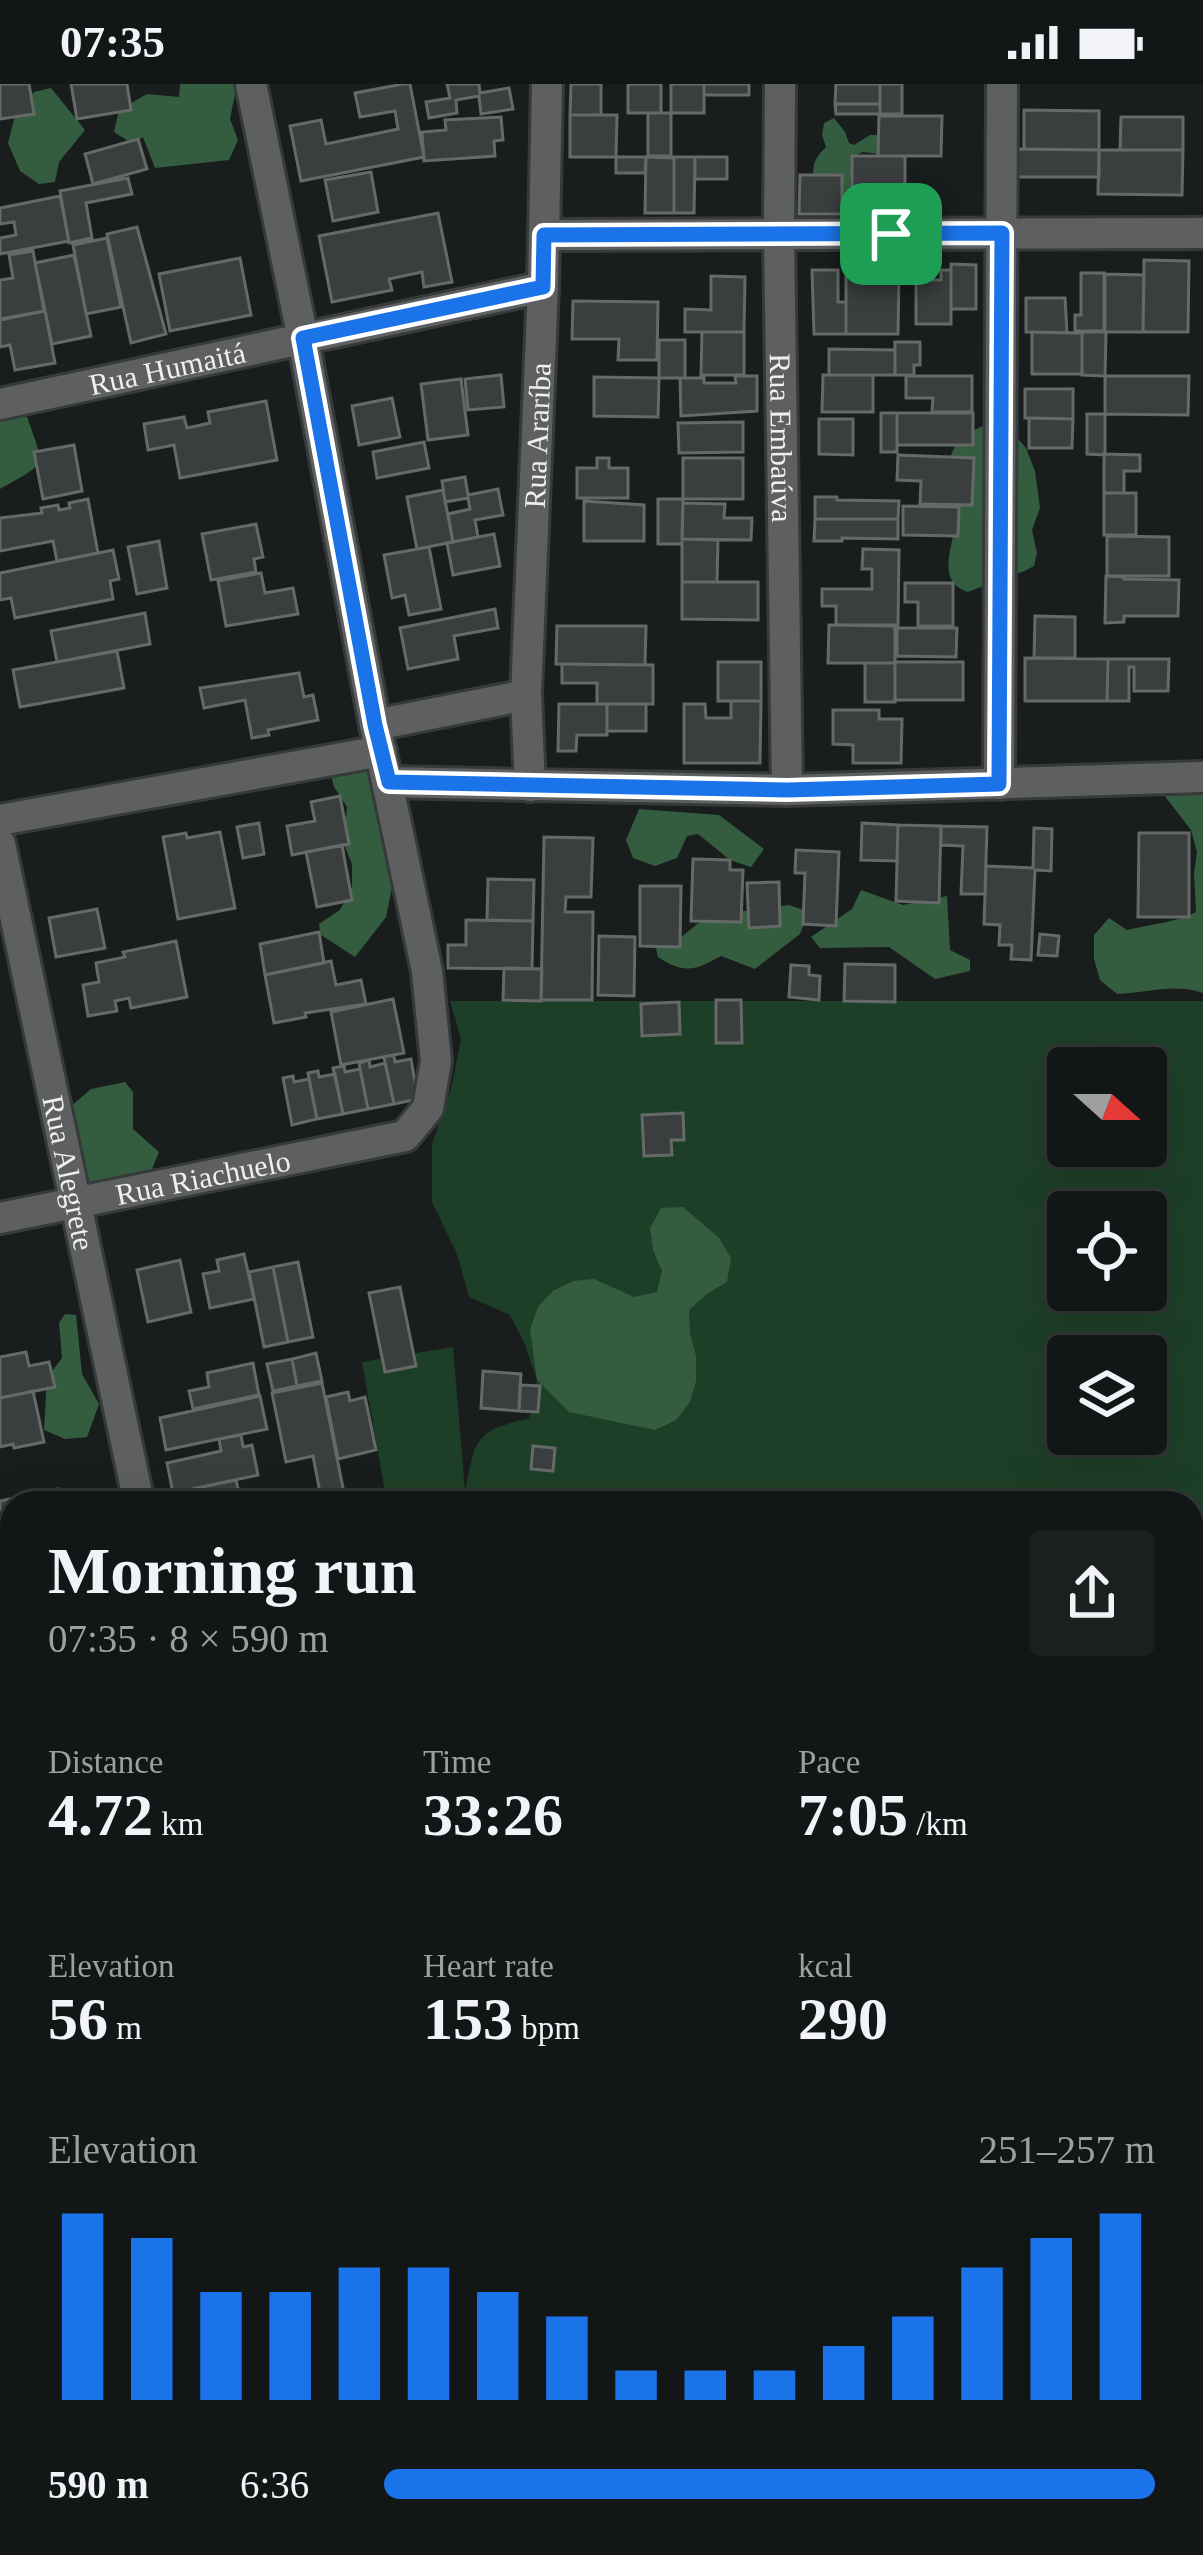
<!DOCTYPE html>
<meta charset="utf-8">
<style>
:root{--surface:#131616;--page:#1c1f1f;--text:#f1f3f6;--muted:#9d9fa1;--line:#323535;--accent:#1a73e8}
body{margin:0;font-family:"Times New Roman",serif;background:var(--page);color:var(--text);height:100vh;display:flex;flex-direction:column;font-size:45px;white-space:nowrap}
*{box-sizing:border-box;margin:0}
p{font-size:39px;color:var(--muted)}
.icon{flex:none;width:66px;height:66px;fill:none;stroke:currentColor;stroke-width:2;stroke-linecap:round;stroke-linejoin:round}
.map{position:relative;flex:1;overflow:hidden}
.panel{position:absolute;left:0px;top:1407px;width:1203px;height:1065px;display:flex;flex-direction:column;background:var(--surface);border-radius:36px 36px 0 0;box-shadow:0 12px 48px #0002,0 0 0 3px var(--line)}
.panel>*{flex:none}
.needle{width:78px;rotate:111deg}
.buttons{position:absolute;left:1047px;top:963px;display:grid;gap:24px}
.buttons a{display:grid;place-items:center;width:120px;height:120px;border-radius:12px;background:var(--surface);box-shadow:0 12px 48px #0002,0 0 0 3px var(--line);font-size:60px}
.pin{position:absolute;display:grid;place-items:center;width:102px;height:102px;color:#fff;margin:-51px;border-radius:24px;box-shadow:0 6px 18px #0006}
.round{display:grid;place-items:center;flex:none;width:126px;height:126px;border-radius:12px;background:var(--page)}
.head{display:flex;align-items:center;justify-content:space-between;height:204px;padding:0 48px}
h1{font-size:66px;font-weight:600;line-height:90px}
.figures{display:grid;grid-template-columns:repeat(3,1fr);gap:18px;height:204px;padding:12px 48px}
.figures div{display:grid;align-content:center}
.figures b{font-size:60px;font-weight:600}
.figures small{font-size:33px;font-weight:400}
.figures p{font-size:33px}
.chart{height:336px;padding:24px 48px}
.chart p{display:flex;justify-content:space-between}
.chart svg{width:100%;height:216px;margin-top:12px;stroke:var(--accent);stroke-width:6}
ul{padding:0 48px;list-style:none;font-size:39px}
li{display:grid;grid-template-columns:192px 144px 1fr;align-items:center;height:90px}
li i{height:30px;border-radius:15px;background:var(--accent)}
.status{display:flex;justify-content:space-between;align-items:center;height:84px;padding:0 60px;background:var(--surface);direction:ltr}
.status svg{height:33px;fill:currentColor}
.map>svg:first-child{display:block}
</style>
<div class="status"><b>07:35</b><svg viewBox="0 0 49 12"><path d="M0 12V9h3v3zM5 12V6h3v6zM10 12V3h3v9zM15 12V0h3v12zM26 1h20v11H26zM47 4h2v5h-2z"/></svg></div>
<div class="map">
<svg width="1203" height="2471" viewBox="0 0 1203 2471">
<rect width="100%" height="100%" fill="#191d1e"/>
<path fill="#1e3f27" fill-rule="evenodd" d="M450 917H1203V1465L1191 1471V1419H387L362 1278 453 1263 465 1406C473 1379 468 1354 501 1342 511 1339 518 1336 529 1335L537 1296 524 1258 510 1231 469 1213 457 1170 432 1118V1060L451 1005 461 955ZM1068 984H1146V1062H1068ZM1068 1128H1146V1206H1068ZM1068 1272H1146V1350H1068Z"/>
<path fill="#345d3f" d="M180 0H237L230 35 238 56 229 76 155 84 143 53 133 60 114 48 119 26 147 10 179 13Z
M51 4 85 46 59 78 55 98 39 100 20 87 8 59 15 32 34 8Z
M834 34 845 48 849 59 854 61 870 51H881L879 70 863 68 852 73 850 78 856 88 850 97 854 122 846 128 841 126 837 111 843 101V94L834 89 825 96 814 94C811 80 817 72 826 63L822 51 824 39Z
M0 333H27C45 384 48 378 0 405Z
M990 338 1010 346 1026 364 1035 387 1040 424 1032 446 1037 469 1034 482C1018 491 988 500 968 508 929 496 961 448 957 421 956 411 950 402 948 392 946 379 953 367 958 355Z
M338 681 380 683 401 760 386 833 355 873 321 851 319 840 340 826 352 803V780L343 758 347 723 334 703 331 691Z
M1165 690 1203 691V909C1174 899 1147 909 1117 910L1100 896 1094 875V851L1109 834 1127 846C1151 840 1174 839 1196 828L1194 789 1197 768 1191 746 1164 711Z
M639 725 719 731 764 765 751 783 730 776 698 750 687 752 677 774 655 782 633 774 626 756Z
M861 806 903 821 947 812 950 866 970 876V887L935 895 889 863 820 864 811 853 852 825Z
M789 821 809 828 800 850 755 885 721 872C694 887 684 890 658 873L655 860 680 854 707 832Z
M125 998 133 1008V1045L159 1068 150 1090 120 1108 73 1096 63 1029 91 1005Z
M683 1123 719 1154 731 1174 727 1198 708 1209 689 1226 690 1249 696 1272V1297L690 1318 676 1336 655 1346 569 1328 537 1296 530 1245 538 1223 553 1207 573 1197 594 1195 634 1213 657 1208 662 1187 653 1166 650 1144 661 1124Z
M65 1230 76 1231 82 1290 99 1320 87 1353 65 1355 44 1346 47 1294 62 1274 59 1239Z
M1203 1552V1708L1198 1723 1191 1722V1645C1201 1615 1182 1583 1203 1552Z"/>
<path fill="#3a3e3e" stroke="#656a69" stroke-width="3" d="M0 0H29L34 30 0 35Z
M71 0H127L131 26 77 35Z
M403 0H410L424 73 301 97 290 42 321 36 326 60 398 45 395 27 360 33 355 9Z
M447 0H479L480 9 509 4 513 25 481 30 479 12 456 16 457 29 429 34 426 18 450 14Z
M571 0H601V31H570Z
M628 0H661V29H628Z
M671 0H704V29H671Z
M704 0H749V11H704Z
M836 0H880V20H835Z
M880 0H902V30H880Z
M835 20H880V30H836Z
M1024 26 1099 27V66L1024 65Z
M648 29H671V72H648Z
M570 31H617L616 73H570Z
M879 32H942L941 72H878Z
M501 33 503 56 494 57 495 72 424 77 422 48 446 46 445 36Z
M1121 33H1183V66H1120Z
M138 55 147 85 93 100 85 70Z
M1016 65 1099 66V93H1016Z
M1099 66H1183L1182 111 1098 110Z
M852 72H905V130L852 129Z
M616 73H646L645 89H616Z
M646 73 674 74V129H645Z
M674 73H695L694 129H674Z
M695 73H727V95H695Z
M371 88 378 128 333 137 325 96Z
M800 91H842V130H799Z
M128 94 132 110 86 119 92 154 69 159 60 107Z
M60 112 69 157 0 170V154L16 151 14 138 0 140V124Z
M438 129 452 198 424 203 422 188 389 195 392 206 332 218 319 152Z
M137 143 166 250 131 259 107 150Z
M107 154 121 223 86 230 73 161Z
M33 167 44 227 0 235V196L13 194 9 171Z
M74 171 91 252 52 260 35 179Z
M240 174 251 231 170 247 159 190Z
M1144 176 1189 177 1188 248H1143Z
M951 180 976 181V225H951Z
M812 186H838V218H846V250H814Z
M941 186H951V240H916V196H941Z
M846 189H899L898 250H846Z
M1081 189H1104V247H1075V231H1081Z
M1105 190 1144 191 1143 248H1105Z
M711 192 745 193 744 248H685V225L711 226Z
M1026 214H1065L1067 249 1026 248Z
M573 217 658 218 657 276H618L619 255H572Z
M45 227 55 279 15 286 10 261 0 263V236Z
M702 248H744V291H701Z
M1032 248 1082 249V290H1032Z
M1082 248H1106L1105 292 1082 291Z
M659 256H685V294H659Z
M895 258H920V281H914V291H895Z
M829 265 895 266V291H829Z
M501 291 504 323 468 326 465 295Z
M823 291H873V328H822Z
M735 292H757V327L681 332 680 294H704V299H736Z
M906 292H972V328H932L933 314H906Z
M1105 292H1189L1188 331 1105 330Z
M594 293 659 294 658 333 594 332Z
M461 295 468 351 428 356 421 300Z
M1025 305H1073V335L1025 334Z
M392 314 400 353 359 361 352 322Z
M266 317 277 376 180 394 174 361 148 366 144 340 184 333 187 344 210 339 208 328Z
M881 329H897V368H881Z
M897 329H973V361H897Z
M1087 330H1105V371L1087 370Z
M1029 334 1073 335 1072 364H1029Z
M819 335H853V371L819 370Z
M743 338V368L679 369 678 339Z
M424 358 429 384 377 394 373 368Z
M74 361 82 407 43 415 34 368Z
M1104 370 1140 371V387H1124V409H1104Z
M898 371 974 374 972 421 920 420 921 397 897 396Z
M597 374H609V384H628V414H577V384H597Z
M683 374H743V415H683Z
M465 393 468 411 498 405 503 431 475 436 478 453 453 458 448 430 470 425 468 414 445 418 442 397Z
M443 406 453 458 417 465 407 413Z
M1104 409H1136V451H1104Z
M815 413H837V416L899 417 898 435H815Z
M88 415 98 469 57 477 53 457 0 467V434L42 429 41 424 58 421 59 426 70 424 69 419Z
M658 415H683L682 460H658Z
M584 417 644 421V457H584Z
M683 419 725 420 724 434H752L751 456 682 455Z
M903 422 959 423 958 452 903 451Z
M815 435H898V455L842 454V457H814Z
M256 440 263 473 254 475 256 488 211 496 202 450Z
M494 450 500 482 453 491 447 459Z
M1107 452 1169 453V492H1107Z
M682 455 718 456 717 498H682Z
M159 457 167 504 137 510 128 463Z
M429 463 441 525 409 531 405 511 392 514 384 471Z
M863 465 899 466 898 541H836V522H822V505H872V485H862Z
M113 466 119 495 110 497 113 515 15 534 11 514 0 516V489Z
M261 489 265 509 293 504 298 530 226 542 218 497Z
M1106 492 1124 493V495L1179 496 1178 532H1124V538L1105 539Z
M682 498H758V536L682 535Z
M905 499H953V542H918V518H905Z
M495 525 498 544 454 552 458 575 408 585 400 544Z
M145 529 150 560 57 578 51 547Z
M1035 532 1075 533V574H1034Z
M829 541 895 542V579H828Z
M557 542H646L645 581 556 580Z
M897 544H957L956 573 897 572Z
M117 567 124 604 20 623 13 586Z
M1025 574 1108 575 1107 617H1025Z
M1108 575H1169L1168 607H1134V583H1129V617H1107Z
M718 578H761V617H718Z
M895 578H963V616H895Z
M865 579H895V618H865Z
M562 580 653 581V620H597V599H562Z
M299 589 304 613 313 611 318 636 268 646 269 651 252 654 245 616 204 624 200 604Z
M731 617H761L760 679H684V620H705L706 634H731Z
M559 620H607V651H577L576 667H558Z
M607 620H646V647H607Z
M833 626H879V635H902L901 679H853V661L833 660Z
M340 712 349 760 292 771 287 742 315 737 311 718Z
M259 739 264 770 243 774 237 743Z
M862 739 898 741 897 777 861 776Z
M898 741 941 742 939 819 896 817Z
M941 742 987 743 985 810H961L963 762 941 761Z
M1034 744 1052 745 1051 787 1035 786 1031 876 1011 875 1012 861H999L1000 841 984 840 986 782 1033 784Z
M220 748 235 824 178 835 163 753 186 749 187 754Z
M1139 749H1189V833H1138Z
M544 753 593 754 591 813H566L565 828H593L592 916H541Z
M342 761 352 816 317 823 306 768Z
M796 766 839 768 836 842 803 840 805 789H795Z
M693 775 730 776V786H743L741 838 691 837Z
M488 795 534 796 533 837 487 836Z
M779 798 780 842 749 844 747 799Z
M640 802H681L680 863 640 862Z
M97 825 105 864 56 873 49 834Z
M466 836 533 837 532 885 448 884V861H466Z
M319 848 324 879 265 891 260 860Z
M1040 850 1059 852 1057 872 1038 871Z
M599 852 635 853 634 912 598 911Z
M176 857 187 913 131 924 129 914 115 917 117 927 88 932 83 901 99 898 96 879 125 873 123 868Z
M331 877 336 901 361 896 366 920 305 929 306 933 274 939 265 891Z
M845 880 895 881V918L844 917Z
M791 881 809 882V891L820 892 819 916 789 913Z
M504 884 542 885 541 917 503 916Z
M393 915 404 969 341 981 331 928Z
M716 916H741L742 959H716Z
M679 918 680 950 642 952 641 920Z
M394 971 395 978 411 975 418 1015 394 1020 384 973Z
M369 976 370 983 385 979 394 1020 368 1025 359 979Z
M344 982 345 988 360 985 368 1025 343 1030 333 984Z
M318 987 319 993 335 990 343 1030 317 1035 308 989Z
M293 992 294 998 309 995 317 1035 292 1041 283 994Z
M683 1029 684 1056H671L672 1071 644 1072 642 1031Z
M244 1170 254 1215 210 1224 203 1190 219 1187 217 1176Z
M180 1176 191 1228 148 1238 137 1186Z
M298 1178 313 1253 288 1258 273 1183Z
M273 1183 288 1258 264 1263 249 1188Z
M400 1203 416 1282 385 1288 369 1209Z
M26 1268 29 1282 49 1278 55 1303 0 1314V1273Z
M316 1269 322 1297 297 1302 292 1275Z
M292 1275 297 1302 273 1307 267 1280Z
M253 1279 259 1311 193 1325 189 1307 209 1303 207 1289Z
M483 1287 521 1290 519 1327 481 1324Z
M322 1299 346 1419H322L313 1372 286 1378 272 1309Z
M520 1301 540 1302 538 1328 519 1327Z
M33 1307 44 1358 14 1364 13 1360 0 1363V1314Z
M348 1308 350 1317 365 1313 376 1366 338 1375 326 1313Z
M260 1312 267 1345 166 1366 160 1334Z
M241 1351 243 1363 252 1361 258 1391 173 1409 167 1379 221 1367 219 1355Z
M533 1362 555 1364 553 1387 531 1385Z
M236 1396 241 1418 175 1419 173 1409Z
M58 1405 61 1419H12V1438L0 1440V1417Z
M12 1731V1772L0 1775V1734Z
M1191 1775 1203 1776V1838L1191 1837Z
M1191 1951 1203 1952 1199 2025 1191 2024Z
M6 2043 12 2047V2100L0 2088V2050Z
M1191 2252 1203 2253V2324L1191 2323Z
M12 2377V2426L1 2437 0 2390Z
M1191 2424 1202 2425 1198 2471H1150L1151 2461 1191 2460Z
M122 2460H147L150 2463 154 2460H186L175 2471H111Z
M951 2460H1028L1027 2471H950Z
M1031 2460H1068L1067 2471H1030Z"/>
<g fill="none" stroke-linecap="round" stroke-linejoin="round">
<g stroke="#373a3b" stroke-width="36">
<g id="minor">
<path id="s1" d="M780 0 779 152 787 706"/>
<path d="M544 151 1203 149"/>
<path id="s2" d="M0 320 543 203"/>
<path d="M375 641 526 611"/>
<path d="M389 698 787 706 1203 693"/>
<path d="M999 700 1002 0"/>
<path id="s3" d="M530 702 526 611 543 203 547 0"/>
<path d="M0 736 381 667"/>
<path id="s4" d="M0 760 139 1419"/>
<path id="s5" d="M0 1134 405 1052 428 1024 436 977 427 887 375 641 303 255 251 0"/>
<path d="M0 1545 12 1543"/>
<path d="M1191 1550 1203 1552"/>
<path d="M0 1804 12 1798"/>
<path d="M1191 1880H1203"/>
<path d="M0 2144 12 2132"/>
<path d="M1191 2197H1203"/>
<path d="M0 2214 12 2225"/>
<path d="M275 2460 287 2471"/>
<path d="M353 2471 354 2460"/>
<path d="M904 2471 905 2460"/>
</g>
</g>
<use href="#minor" stroke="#5e5f61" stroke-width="30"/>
</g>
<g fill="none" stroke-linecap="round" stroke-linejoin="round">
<g stroke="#fff" stroke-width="24">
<path id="route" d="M1002 149 999 700 787 706 389 698 375 641 303 254 543 203 544 151Z"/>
</g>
<use href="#route" stroke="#1a73e8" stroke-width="15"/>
</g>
<g text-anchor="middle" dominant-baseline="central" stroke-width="9" stroke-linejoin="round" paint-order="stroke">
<g font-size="30" fill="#edeff0" stroke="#191d1e">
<text stroke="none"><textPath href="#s2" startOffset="171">Rua Humaitá</textPath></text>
<text stroke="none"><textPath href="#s3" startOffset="351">Rua Araríba</textPath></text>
<text stroke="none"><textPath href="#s1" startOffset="354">Rua Embaúva</textPath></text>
<text stroke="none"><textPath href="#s4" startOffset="336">Rua Alegrete</textPath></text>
<text stroke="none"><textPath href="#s5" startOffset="207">Rua Riachuelo</textPath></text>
</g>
</g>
</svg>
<div class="buttons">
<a><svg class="needle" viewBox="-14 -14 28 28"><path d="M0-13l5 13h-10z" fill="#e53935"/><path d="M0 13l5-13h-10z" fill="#9d9fa1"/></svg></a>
<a><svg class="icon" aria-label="locate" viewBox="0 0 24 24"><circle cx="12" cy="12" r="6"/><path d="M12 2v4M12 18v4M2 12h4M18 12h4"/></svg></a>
<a><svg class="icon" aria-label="layers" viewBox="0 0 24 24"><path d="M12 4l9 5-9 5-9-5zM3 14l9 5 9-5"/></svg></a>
</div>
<div class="pin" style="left:891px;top:150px;background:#1e9e55"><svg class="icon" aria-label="arrive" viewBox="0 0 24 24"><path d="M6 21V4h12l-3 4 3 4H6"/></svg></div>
<section class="panel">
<div class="head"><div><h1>Morning run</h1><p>07:35 · 8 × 590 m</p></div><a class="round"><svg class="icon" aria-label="share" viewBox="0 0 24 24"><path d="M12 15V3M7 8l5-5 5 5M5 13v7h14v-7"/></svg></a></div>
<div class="figures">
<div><p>Distance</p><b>4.72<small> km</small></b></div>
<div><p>Time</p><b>33:26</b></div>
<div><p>Pace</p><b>7:05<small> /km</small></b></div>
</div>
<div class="figures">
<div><p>Elevation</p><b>56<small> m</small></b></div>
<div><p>Heart rate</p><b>153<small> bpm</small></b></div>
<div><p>kcal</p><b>290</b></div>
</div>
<div class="chart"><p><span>Elevation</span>251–257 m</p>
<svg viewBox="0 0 160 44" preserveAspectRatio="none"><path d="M5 44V6M15 44V11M25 44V22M35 44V22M45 44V17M55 44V17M65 44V22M75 44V27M85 44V38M95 44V38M105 44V38M115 44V33M125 44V27M135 44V17M145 44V11M155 44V6"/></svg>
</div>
<ul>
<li><b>590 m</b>6:36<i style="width:100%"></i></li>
</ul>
</section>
</div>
